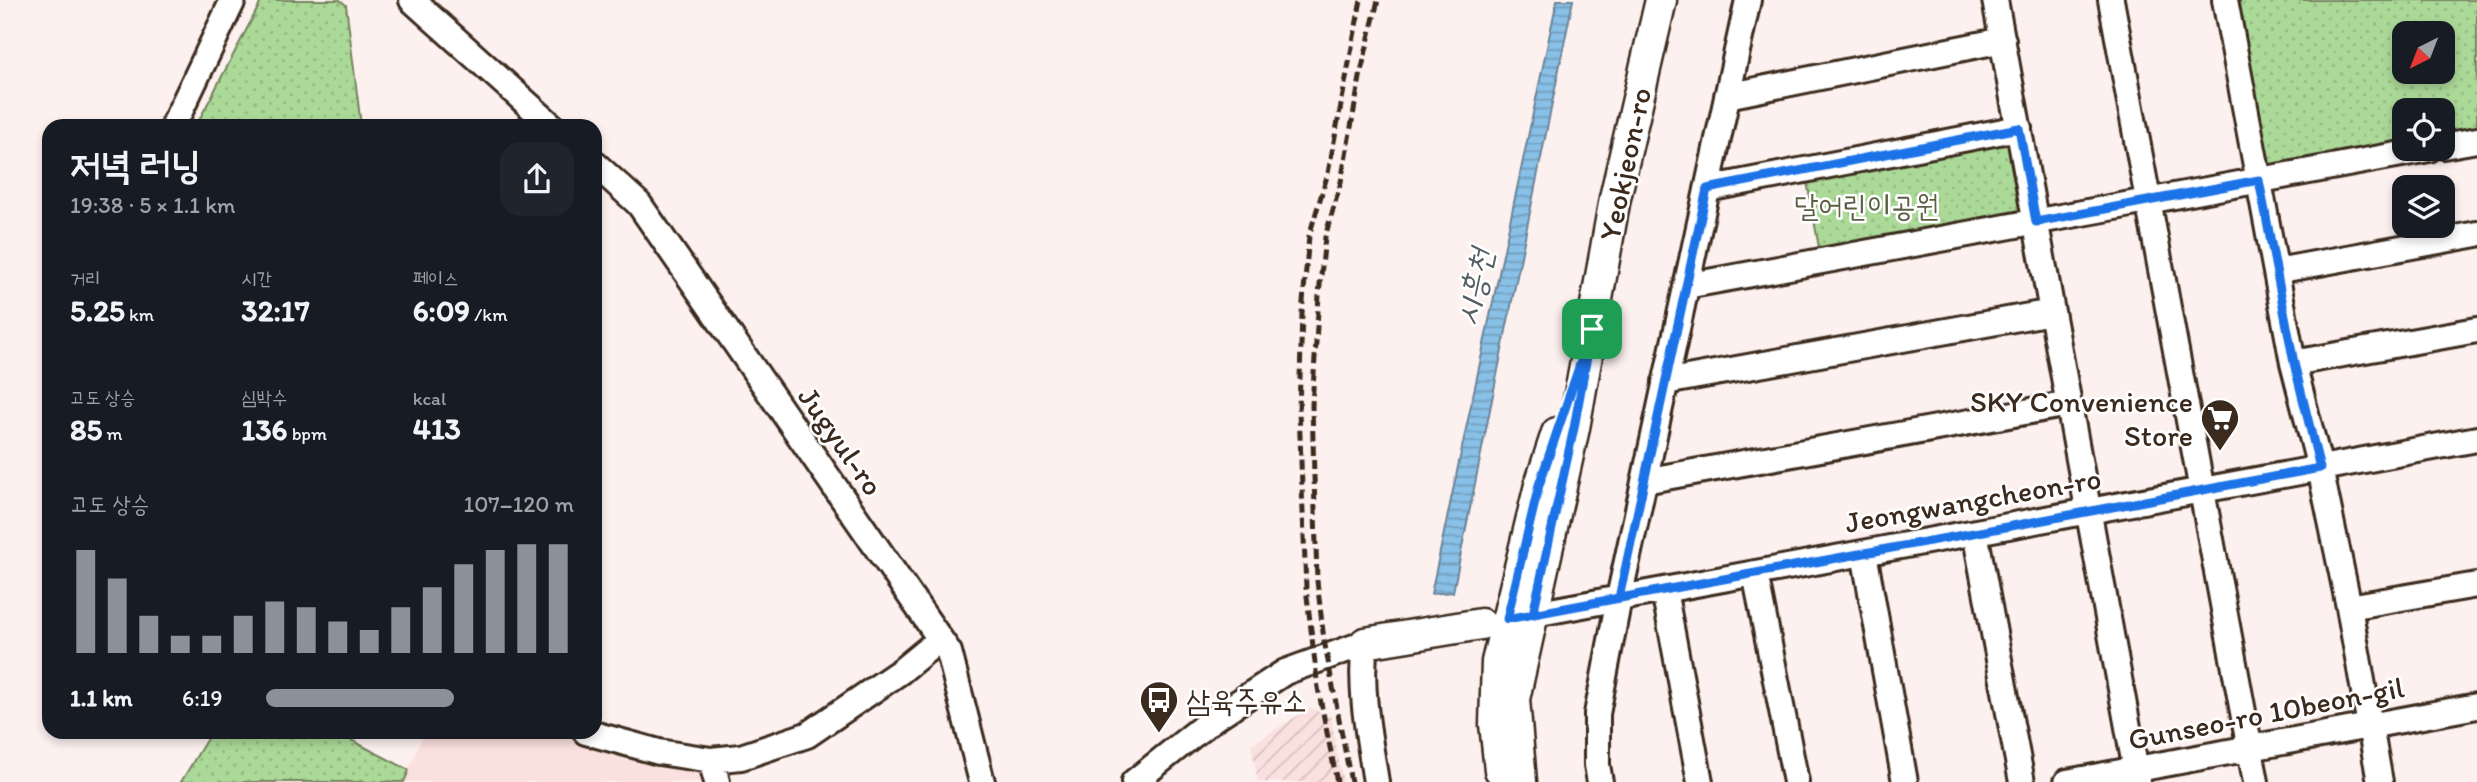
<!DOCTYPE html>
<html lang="ko">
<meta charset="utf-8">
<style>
:root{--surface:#171b24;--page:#20242c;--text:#f1f3f6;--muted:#9ea1a6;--accent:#8c9099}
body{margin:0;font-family:Itim,"Poor Story",sans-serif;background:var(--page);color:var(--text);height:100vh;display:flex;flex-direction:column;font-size:26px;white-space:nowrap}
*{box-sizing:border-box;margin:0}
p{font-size:23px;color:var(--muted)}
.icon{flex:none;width:38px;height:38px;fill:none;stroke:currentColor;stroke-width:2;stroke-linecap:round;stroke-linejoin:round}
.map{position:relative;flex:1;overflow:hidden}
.drawer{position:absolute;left:42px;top:119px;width:560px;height:620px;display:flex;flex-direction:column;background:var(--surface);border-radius:21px;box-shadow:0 4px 10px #0003}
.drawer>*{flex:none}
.needle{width:46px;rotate:222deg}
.fabs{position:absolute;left:2392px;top:21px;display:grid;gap:14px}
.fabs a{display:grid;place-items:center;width:63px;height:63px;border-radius:14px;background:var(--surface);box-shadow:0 4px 10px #0003;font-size:35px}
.pin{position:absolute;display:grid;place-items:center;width:60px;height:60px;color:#fff;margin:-30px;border-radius:14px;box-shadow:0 4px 10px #0006}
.round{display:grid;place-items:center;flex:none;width:74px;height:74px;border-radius:21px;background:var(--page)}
.head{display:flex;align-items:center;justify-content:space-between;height:119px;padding:0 28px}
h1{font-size:38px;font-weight:800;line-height:52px}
.stats{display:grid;grid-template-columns:repeat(3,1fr);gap:10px;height:119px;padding:7px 28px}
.stats div{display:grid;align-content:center}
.stats b{font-size:30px;font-weight:800}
.stats small{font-size:19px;font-weight:400}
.stats p{font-size:19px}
.chart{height:196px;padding:14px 28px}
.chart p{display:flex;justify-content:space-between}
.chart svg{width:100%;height:126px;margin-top:7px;stroke:var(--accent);stroke-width:6}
ul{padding:0 28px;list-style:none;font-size:23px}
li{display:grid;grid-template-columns:112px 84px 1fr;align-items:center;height:52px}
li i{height:18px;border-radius:9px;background:var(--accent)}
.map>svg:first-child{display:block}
</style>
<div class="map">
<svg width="2477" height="782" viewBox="0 0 2477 782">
<defs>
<pattern id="industrial-furrows" width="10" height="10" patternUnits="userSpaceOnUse" patternTransform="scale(1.75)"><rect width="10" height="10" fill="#fae0de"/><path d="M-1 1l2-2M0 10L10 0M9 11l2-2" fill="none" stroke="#d7c0be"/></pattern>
<pattern id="park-dots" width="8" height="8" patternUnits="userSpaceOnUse" patternTransform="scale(1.75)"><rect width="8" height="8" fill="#abd998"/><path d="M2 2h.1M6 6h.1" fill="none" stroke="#94ba83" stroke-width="1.8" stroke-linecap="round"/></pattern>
<pattern id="water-rules" width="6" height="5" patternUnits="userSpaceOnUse" patternTransform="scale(1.75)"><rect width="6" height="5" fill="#89c0e7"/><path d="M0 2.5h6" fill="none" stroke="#719cbb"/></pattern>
</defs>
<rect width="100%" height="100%" fill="#fdf1f0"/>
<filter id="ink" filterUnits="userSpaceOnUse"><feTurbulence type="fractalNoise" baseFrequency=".0143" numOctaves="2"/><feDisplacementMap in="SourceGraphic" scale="14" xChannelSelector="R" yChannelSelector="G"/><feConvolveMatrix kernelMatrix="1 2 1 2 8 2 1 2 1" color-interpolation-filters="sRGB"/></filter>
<g filter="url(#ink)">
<path fill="#fae0de" d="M424 732H550L698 770 702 782H404Z"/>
<path fill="url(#industrial-furrows)" d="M1310 708 1331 717 1343 782H1258L1251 745Z"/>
<path fill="url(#park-dots)" stroke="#73825b" stroke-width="2" fill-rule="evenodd" d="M262 0H340L346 5 361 126H196Z
M2233 0H2477V133L2443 140V110H2404V147L2264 175ZM2404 33H2443V72H2404Z
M2009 139 2023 215 1820 253 1806 176Z
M211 732H356L351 740 409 770 404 782H181Z"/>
<path fill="url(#water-rules)" stroke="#6a8497" stroke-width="2" d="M1557 0H1573L1453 592 1431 594Z"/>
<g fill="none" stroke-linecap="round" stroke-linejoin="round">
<g stroke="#3b2a1e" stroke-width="30">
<path id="minor" d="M412 0 552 126
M1995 0 2138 782
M2111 0 2256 782
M2225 0 2293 363 2320 468 2349 607 2380 782
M1727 96 2003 40
M173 126 233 0
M2443 146 2477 140
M595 164 639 204 949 652 982 782
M1707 189 2019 128
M2276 271 2477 234
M1686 286 2429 149
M2293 363 2477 330
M1665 382 2052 312
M1644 481 2069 404
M1975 532 2022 782
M1864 553 1905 782
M1755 573 1796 782
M1664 590 1700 782
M2349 607 2477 585
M1518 617 2477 439
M586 732 659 752 711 760 741 757 807 735 901 671 940 639
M711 760 717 782
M1134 782 1213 719 1285 672 1365 643C1359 689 1369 737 1376 782
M1600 782 1597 765V714L1619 598 1748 0
M2067 782 2477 706"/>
</g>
<g stroke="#3b2a1e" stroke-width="35">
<path id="major" d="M1365 643 1481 624
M1500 770 1495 724 1497 662 1540 485 1557 433
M1521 782 1514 699 1574 428 1615 198 1661 0"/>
</g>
<use href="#minor" stroke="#fff" stroke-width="24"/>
<use href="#major" stroke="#fff" stroke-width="30"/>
<path stroke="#3b2a1e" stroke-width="5" stroke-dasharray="10 5" stroke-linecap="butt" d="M1337 782 1318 688 1306 588 1299 411 1302 313 1309 236 1328 173 1361 0
M1351 782 1324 640 1317 581 1312 405 1319 295 1325 237 1341 182 1361 72 1378 0"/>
</g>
</g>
<g fill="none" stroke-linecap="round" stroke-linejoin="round" filter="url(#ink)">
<g stroke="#fff" stroke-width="14">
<path id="route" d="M1592 329 1574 428 1533 614C1795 566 2058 518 2320 468L2294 363 2259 180 2036 222 2019 128 1707 189 1619 598 1507 619 1539 485 1592 329"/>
</g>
<use href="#route" stroke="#1a73e8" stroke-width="9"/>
</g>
<defs>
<g id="supermarket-pin" transform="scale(2.0125)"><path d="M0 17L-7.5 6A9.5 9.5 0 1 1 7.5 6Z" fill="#3b2a1e" stroke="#fff"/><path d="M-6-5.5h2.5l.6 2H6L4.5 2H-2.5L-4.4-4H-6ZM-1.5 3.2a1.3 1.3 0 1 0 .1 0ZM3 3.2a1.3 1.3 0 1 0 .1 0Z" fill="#fff"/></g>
<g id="bus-pin" transform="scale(2.0125)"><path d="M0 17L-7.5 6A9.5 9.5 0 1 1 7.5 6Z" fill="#3b2a1e" stroke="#fff"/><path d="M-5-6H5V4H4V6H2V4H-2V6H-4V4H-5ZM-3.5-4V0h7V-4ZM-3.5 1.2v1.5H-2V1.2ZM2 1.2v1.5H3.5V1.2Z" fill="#fff"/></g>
</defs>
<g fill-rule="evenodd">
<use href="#supermarket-pin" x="2220" y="418"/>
<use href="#bus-pin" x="1159" y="700"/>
</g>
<g text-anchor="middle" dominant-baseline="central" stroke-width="5" stroke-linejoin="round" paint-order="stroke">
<g font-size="30" fill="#3b2a1e" stroke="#fff">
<text transform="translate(1625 164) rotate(-78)">Yeokjeon-ro</text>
<text transform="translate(841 441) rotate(55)">Jugyul-ro</text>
<text transform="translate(1973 500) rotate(-10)">Jeongwangcheon-ro</text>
<text transform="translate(2266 713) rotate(-11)">Gunseo-ro 10beon-gil</text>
</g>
<g font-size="30" fill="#5d5f43" stroke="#fff">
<text x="1867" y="205">달어린이공원</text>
</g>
<g font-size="30" fill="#3b2a1e" stroke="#fff" text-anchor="end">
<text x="2193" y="401">SKY Convenience<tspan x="2193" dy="34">Store</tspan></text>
<text x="1186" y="700" text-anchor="start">삼육주유소</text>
</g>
<g font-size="32" font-style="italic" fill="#565e64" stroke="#fff">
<text transform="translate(1474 287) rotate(-78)">시흥천</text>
</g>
</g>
</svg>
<div class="fabs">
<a><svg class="needle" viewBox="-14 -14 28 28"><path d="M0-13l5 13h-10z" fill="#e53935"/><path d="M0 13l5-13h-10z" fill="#9ea1a6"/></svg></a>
<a><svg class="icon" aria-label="locate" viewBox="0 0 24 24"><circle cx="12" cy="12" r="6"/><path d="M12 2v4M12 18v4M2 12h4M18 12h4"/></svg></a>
<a><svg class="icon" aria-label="layers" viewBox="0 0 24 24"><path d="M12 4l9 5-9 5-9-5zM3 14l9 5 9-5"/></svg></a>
</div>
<div class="pin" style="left:1592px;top:329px;background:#1e9e55"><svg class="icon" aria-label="arrive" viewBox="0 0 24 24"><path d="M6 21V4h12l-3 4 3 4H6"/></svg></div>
<section class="drawer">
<div class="head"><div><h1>저녁 러닝</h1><p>19:38 · 5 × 1.1 km</p></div><a class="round"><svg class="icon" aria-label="share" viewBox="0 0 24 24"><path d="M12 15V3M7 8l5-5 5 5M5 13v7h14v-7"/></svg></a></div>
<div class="stats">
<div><p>거리</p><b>5.25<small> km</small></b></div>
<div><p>시간</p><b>32:17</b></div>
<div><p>페이스</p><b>6:09<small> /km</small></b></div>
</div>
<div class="stats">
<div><p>고도 상승</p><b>85<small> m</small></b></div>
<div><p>심박수</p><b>136<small> bpm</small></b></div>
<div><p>kcal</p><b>413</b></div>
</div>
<div class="chart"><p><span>고도 상승</span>107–120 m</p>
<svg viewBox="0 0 160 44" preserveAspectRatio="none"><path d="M5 44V8M15 44V18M25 44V31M35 44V38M45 44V38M55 44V31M65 44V26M75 44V28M85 44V33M95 44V36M105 44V28M115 44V21M125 44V13M135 44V8M145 44V6M155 44V6"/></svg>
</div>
<ul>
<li><b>1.1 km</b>6:19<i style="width:61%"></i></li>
</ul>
</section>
</div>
